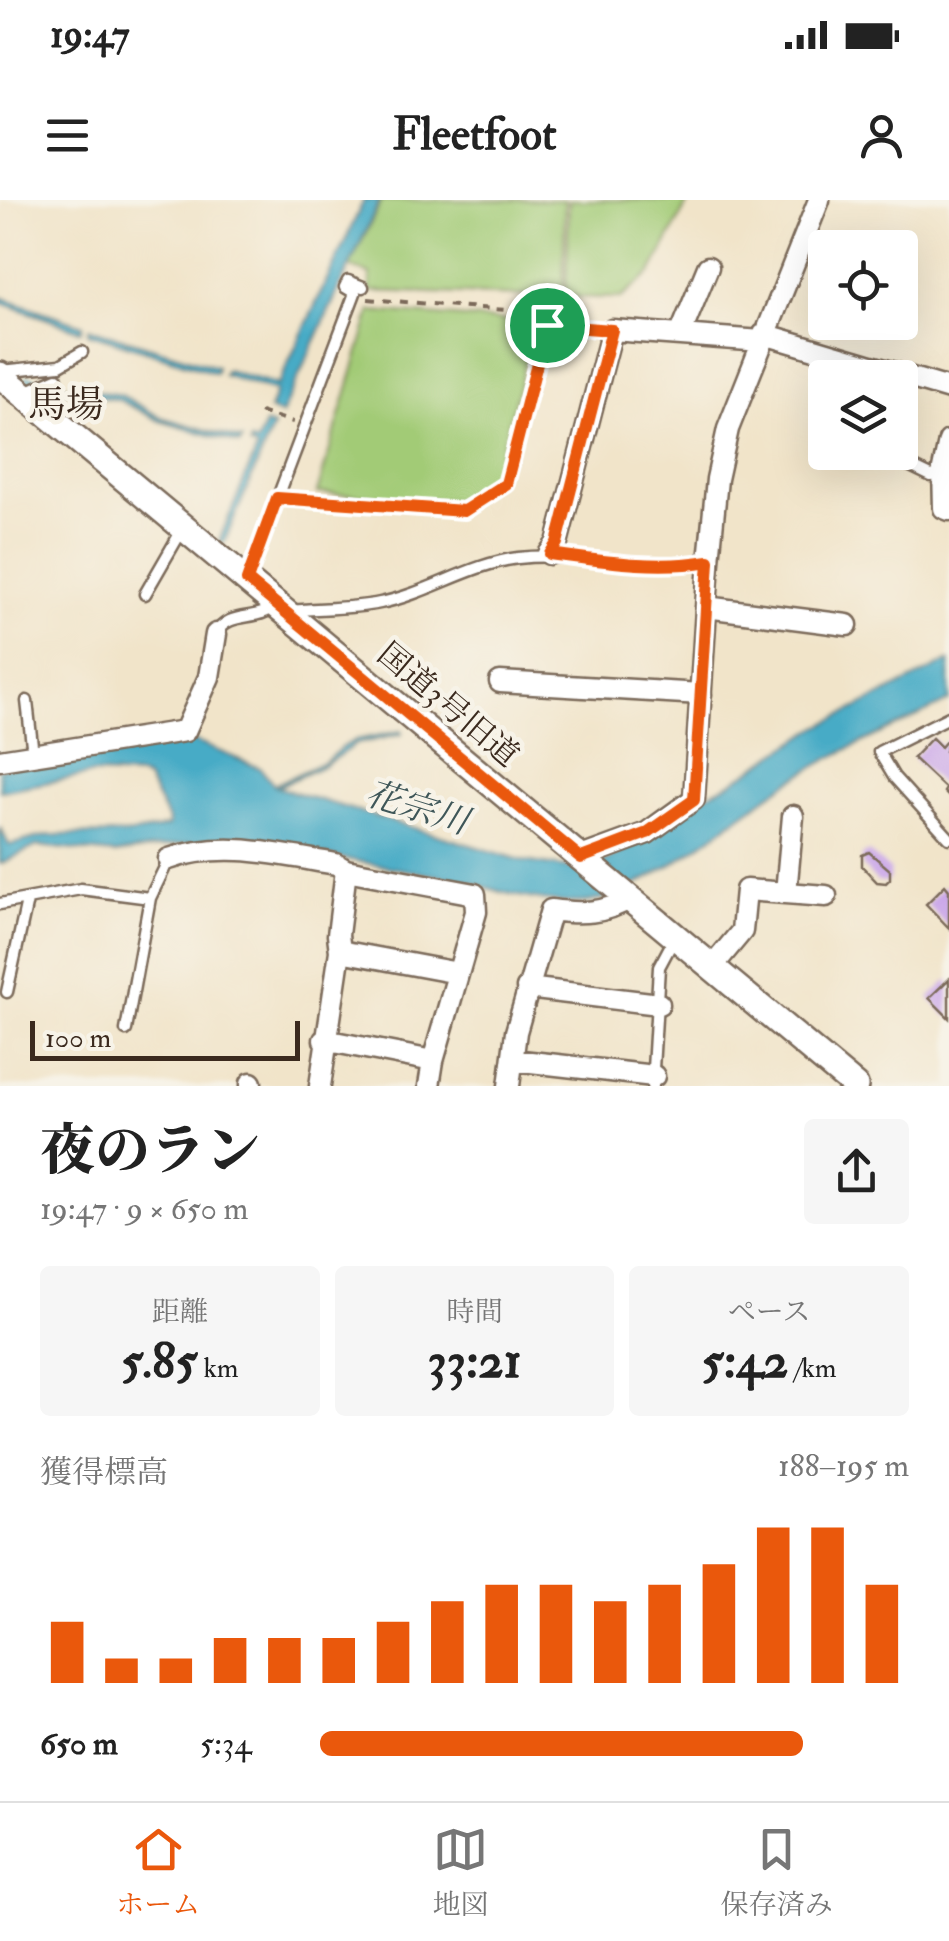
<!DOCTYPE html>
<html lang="ja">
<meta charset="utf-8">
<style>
:root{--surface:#fff;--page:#f6f6f6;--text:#222;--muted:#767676;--line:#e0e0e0;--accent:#ea580c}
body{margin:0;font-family:"IM FELL Double Pica","Noto Serif JP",serif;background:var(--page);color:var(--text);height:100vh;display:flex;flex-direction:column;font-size:38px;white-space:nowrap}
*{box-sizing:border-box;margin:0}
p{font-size:32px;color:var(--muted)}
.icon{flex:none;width:55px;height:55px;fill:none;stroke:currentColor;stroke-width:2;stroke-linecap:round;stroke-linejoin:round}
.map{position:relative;height:886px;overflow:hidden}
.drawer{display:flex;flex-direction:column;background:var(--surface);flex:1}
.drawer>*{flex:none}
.tools{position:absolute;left:808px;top:30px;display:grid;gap:20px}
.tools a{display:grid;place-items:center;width:110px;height:110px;border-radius:10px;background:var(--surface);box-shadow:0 10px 40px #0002;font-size:50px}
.scale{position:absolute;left:30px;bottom:25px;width:270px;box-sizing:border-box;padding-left:10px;border:5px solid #3b2a1e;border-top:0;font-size:28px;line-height:35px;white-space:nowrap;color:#3b2a1e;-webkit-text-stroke:8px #f7f3e8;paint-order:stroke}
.pin{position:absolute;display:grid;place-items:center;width:85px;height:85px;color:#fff;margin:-42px;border:5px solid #fff;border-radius:50%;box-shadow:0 2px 10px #0007}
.round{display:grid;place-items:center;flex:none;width:105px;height:105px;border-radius:10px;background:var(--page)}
.overview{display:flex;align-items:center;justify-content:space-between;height:170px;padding:0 40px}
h1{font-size:55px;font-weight:800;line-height:75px}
.metrics{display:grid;grid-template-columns:repeat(3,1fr);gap:15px;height:170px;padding:10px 40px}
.metrics div{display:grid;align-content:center;border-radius:10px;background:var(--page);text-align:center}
.metrics b{font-size:50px;font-weight:800}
.metrics small{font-size:28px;font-weight:400}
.metrics p{font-size:28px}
.chart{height:280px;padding:20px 40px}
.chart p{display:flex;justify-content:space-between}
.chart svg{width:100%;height:180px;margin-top:10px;stroke:var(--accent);stroke-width:6}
ul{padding:0 40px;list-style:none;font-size:32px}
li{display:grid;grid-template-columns:160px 120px 1fr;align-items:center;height:75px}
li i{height:25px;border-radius:12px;background:var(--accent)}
.status{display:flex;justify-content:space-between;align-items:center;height:70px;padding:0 50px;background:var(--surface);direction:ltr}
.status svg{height:28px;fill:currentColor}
header{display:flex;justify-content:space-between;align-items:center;height:130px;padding:0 40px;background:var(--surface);font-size:45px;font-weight:800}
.menu{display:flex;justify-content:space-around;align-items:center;height:140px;border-top:2px solid var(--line);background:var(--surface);font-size:28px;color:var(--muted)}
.menu a{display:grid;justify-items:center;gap:5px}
.menu .selected{color:var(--accent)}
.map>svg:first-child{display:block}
</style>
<div class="status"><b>19:47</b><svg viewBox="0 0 49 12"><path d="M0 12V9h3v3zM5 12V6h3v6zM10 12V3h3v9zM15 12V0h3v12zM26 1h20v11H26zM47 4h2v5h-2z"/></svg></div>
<header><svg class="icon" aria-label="menu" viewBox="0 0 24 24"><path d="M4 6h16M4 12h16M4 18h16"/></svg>Fleetfoot<svg class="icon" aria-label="person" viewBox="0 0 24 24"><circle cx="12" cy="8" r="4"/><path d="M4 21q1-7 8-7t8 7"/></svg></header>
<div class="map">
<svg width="949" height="886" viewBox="0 0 949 886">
<rect width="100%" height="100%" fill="#f7f3e8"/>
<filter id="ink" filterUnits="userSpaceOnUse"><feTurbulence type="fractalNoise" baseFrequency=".01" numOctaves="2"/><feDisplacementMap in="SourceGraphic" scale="20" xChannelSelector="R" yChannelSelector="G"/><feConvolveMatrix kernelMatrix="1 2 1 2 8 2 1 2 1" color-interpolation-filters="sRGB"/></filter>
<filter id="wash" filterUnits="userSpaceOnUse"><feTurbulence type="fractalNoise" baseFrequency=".0048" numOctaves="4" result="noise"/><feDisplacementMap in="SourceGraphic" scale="40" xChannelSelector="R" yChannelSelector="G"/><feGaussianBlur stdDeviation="2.25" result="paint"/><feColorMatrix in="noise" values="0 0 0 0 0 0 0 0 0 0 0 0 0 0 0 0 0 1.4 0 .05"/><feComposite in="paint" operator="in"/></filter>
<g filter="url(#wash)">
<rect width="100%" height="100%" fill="#f1e4c9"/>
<path fill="#a2cb76" stroke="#6e7a4a" stroke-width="2.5" d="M382 0H565L563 97 370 91V74L349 67Z
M569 0H689L651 73 621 98 566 97Z
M371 111 536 123 494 279 454 301 317 293Z"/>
<path fill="#46abc6" stroke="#406a72" stroke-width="2.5" d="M364 0H380L281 215 269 210 276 191 223 175 226 170 278 185Z
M0 97 83 125 81 131 0 102Z
M89 128 217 167 215 173 88 133Z
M56 184 121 195 160 217 242 240 240 244 160 221 119 200 55 189Z
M265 224 273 227 224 343 219 341 257 249 250 245 251 241 257 243Z
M949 461V501C895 528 836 551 786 584 730 620 662 682 598 700 567 709 501 694 471 682L252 642 212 640 115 654 37 646 0 664V627L9 645C24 642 40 635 56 635 95 633 129 638 168 626L169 622 147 579 141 576 95 574 0 591V569L105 549 191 540 260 568 274 585 326 561 342 547 356 540 401 531 402 534 356 544 325 565 277 587 524 661 577 669 607 660 647 637 702 597 729 584 811 531Z"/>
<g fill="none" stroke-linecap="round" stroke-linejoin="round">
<path stroke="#46abc6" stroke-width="5" d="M28 178 35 180"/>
</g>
<g id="blocks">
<path fill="#c8a3e9" d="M932 538 941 547 947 540 949 542 945 551 949 554V597L944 592 946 589 913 558Z
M869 652 890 670V679L886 683 877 682 862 666V655Z
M945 685 949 690V728L926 704Z
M949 779V818L929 798Z"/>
</g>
</g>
<g filter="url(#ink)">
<use href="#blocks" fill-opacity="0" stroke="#7b6b5a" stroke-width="2.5"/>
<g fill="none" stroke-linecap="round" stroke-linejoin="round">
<g stroke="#7b6b5a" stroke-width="15">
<path id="service" d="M547 125 612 130
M1 171 60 165 82 152
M23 193 57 178
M888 255 931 276 942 274
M247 379 355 93 345 87 348 81 363 87
M145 394 182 330
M289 411C318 408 351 409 380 403 427 394 470 364 518 358 581 351 644 372 708 361
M216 434C229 409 258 423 275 405
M27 501 33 554
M949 517 879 552 894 577 949 638
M0 704 81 689 150 698 169 659
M7 792 27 701
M126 830 150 698
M652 886 659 767 675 737"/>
</g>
<g stroke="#7b6b5a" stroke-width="25">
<path id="minor" d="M764 134 949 189
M680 135 708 67
M949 241 943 269 944 308 949 310
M549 354 557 343 612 130 762 141
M706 407 847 425
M500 482 701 494
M0 560 185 531 209 477 216 434
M581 657 647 633 694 599 709 361 717 279 728 229 819 0
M169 659C224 640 280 655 336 664L346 670
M786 693 793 616
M340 751 458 773
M712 767 742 731 746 690 826 696
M527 788 659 804
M324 840 433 861
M513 860 654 876
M251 886V883
M320 886 340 751 338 735 346 670 475 694 476 712 433 861 429 886
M509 886 516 832 551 710C580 714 605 714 630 698"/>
</g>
<g stroke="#7b6b5a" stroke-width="30">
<path id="tertiary" d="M0 175 855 886"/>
</g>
<path stroke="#7b6b5a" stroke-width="4" stroke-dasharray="8 8" stroke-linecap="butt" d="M368 99 543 113
M260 212 293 222
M292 299 464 311 505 284 544 135"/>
<use href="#service" stroke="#fff" stroke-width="10"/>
<use href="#minor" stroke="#fff" stroke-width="20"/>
<use href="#tertiary" stroke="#fff" stroke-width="25"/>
</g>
</g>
<g fill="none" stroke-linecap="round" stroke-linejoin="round" filter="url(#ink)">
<g stroke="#fff" stroke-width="20">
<path id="route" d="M547 125 612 130 557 343 550 354C603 361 656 370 709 361L694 600 647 633 581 658 247 380 277 298 464 311 506 284Z"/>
</g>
<use href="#route" stroke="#ea580c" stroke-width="12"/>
</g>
<g text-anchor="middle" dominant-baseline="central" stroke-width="9" stroke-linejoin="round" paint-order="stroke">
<g font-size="32" fill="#3b2a1e" stroke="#f7f3e8">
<text transform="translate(448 505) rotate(40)">国道3号旧道</text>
</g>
<g font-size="35" font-style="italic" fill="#3f5759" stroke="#f7f3e8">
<text transform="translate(417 608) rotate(17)">花宗川</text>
</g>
<g font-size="38" fill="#3b2a1e" stroke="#f7f3e8">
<text x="66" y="205">馬場</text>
</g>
</g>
</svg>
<div class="tools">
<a><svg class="icon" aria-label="locate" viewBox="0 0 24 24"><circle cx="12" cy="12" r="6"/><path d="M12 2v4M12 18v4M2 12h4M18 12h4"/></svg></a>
<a><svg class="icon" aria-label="layers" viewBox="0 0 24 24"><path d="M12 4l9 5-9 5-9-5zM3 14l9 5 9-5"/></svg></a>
</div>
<div class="scale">100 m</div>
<div class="pin" style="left:547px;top:125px;background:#1e9e55"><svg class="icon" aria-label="arrive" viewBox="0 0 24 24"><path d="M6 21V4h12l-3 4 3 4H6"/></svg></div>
</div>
<section class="drawer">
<div class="overview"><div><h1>夜のラン</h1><p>19:47 · 9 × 650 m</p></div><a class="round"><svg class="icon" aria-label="share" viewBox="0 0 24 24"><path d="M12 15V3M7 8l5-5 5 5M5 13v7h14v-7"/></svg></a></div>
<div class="metrics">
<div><p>距離</p><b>5.85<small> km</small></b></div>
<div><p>時間</p><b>33:21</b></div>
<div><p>ペース</p><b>5:42<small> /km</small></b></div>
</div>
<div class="chart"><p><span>獲得標高</span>188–195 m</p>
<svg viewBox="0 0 160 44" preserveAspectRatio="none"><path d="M5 44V29M15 44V38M25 44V38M35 44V33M45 44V33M55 44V33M65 44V29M75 44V24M85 44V20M95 44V20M105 44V24M115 44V20M125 44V15M135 44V6M145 44V6M155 44V20"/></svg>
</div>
<ul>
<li><b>650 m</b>5:34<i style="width:82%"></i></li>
</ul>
</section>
<nav class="menu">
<a class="selected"><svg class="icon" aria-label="home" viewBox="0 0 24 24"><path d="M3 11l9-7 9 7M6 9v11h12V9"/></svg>ホーム</a>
<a><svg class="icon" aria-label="map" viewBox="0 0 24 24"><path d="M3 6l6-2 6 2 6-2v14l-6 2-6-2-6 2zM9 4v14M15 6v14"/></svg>地図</a>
<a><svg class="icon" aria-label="saved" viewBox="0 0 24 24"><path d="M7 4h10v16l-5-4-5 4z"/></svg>保存済み</a>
</nav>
